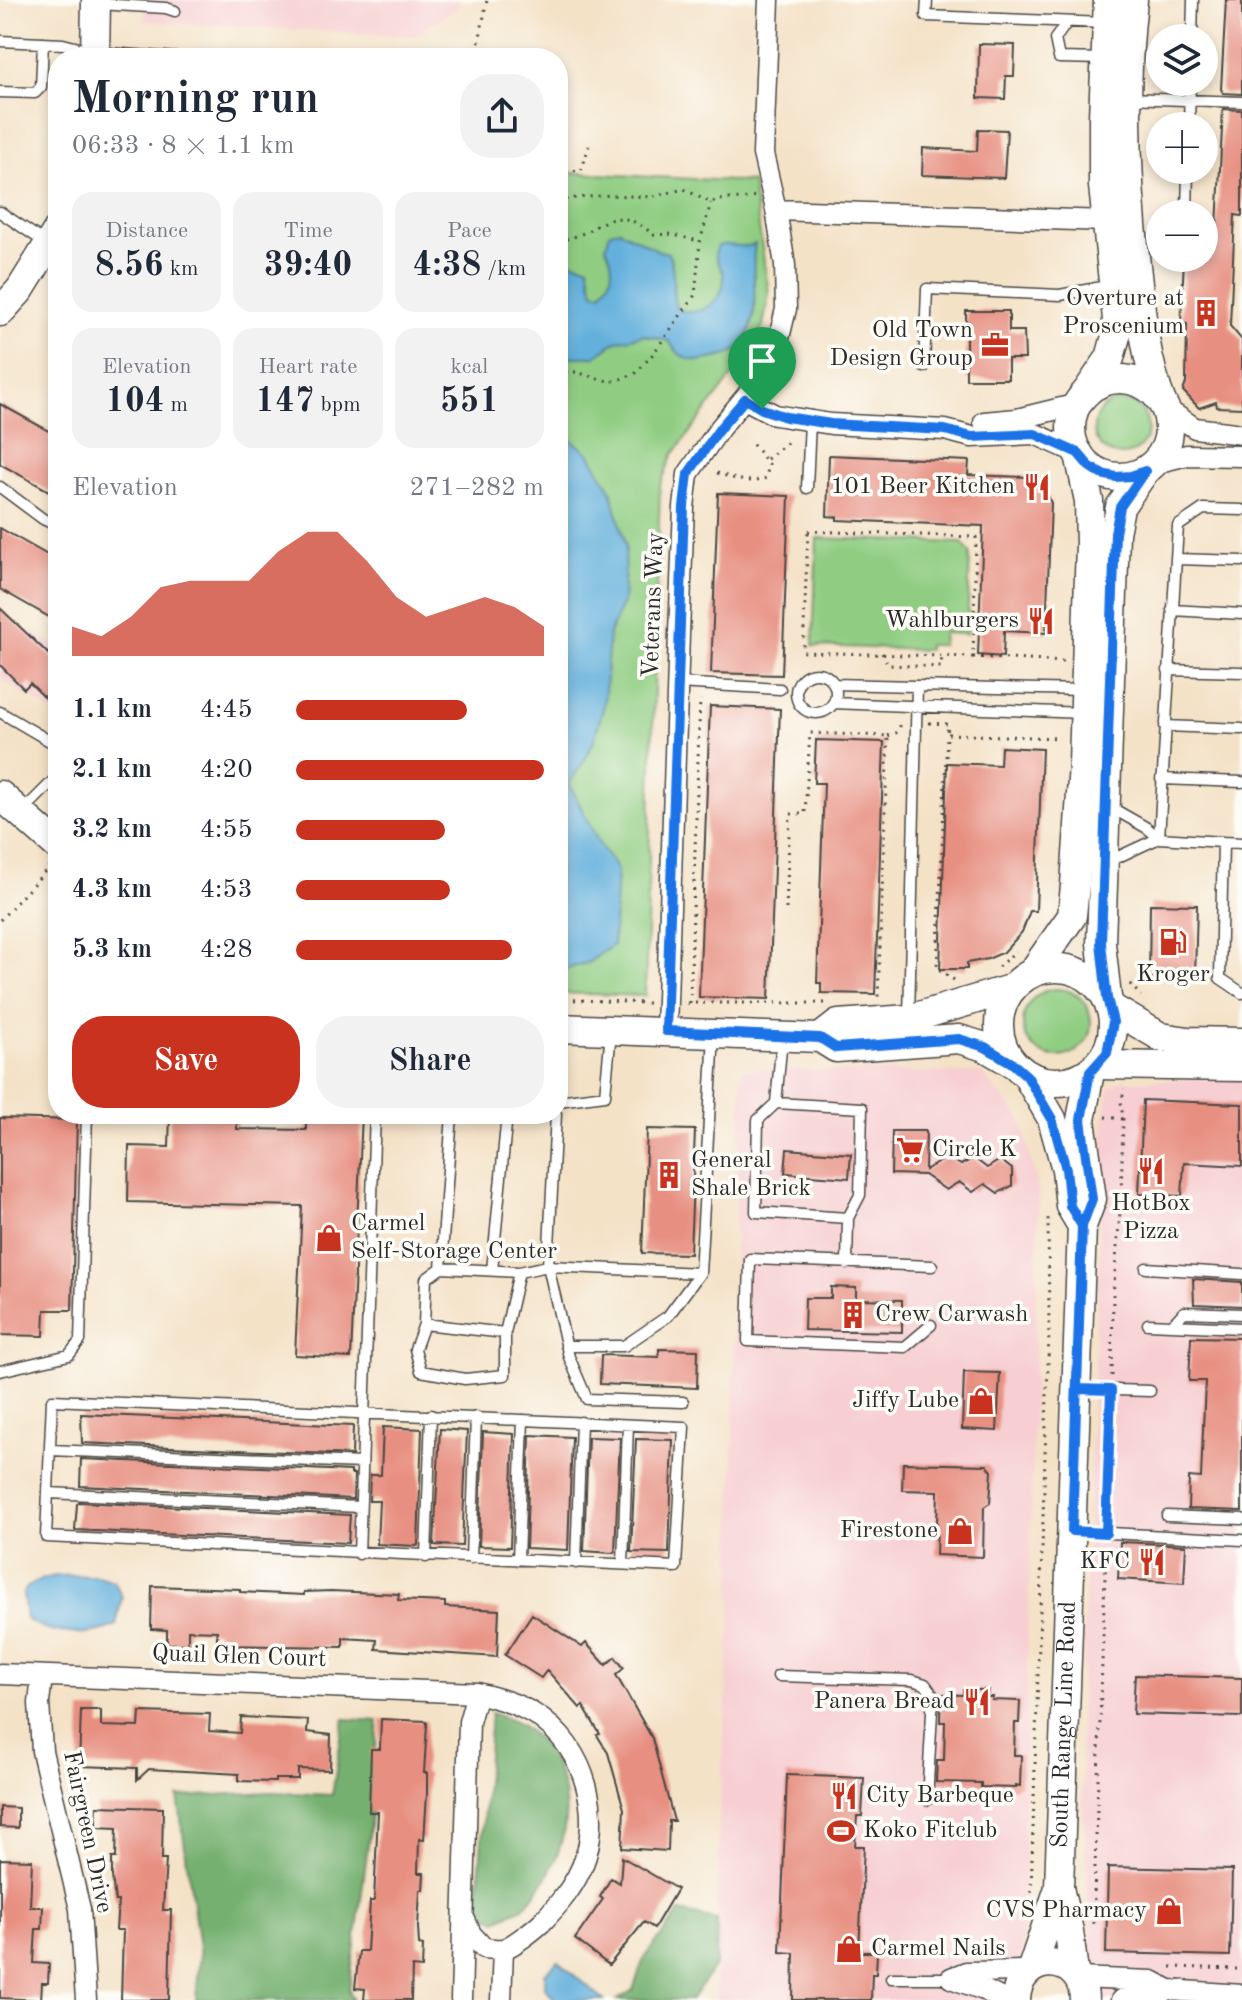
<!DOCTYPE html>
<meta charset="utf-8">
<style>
:root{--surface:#fff;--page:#f2f2f3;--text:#1f2937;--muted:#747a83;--accent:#c8321e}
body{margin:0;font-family:"Old Standard TT",serif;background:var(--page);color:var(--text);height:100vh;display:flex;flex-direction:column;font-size:30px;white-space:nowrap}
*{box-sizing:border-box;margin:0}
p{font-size:26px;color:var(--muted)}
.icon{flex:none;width:44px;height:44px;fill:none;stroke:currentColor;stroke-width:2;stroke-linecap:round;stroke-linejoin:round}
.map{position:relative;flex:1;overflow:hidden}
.sheet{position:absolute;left:48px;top:48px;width:520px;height:1076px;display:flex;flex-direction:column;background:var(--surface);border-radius:32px;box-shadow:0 4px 12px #0003}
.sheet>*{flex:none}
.tools{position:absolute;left:1146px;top:24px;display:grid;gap:16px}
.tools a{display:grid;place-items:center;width:72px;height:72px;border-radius:50%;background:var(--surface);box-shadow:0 4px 12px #0003;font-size:40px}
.pin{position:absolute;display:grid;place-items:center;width:68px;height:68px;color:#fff;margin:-82px -34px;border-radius:50% 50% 50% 0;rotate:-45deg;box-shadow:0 0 8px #0007}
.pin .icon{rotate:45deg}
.round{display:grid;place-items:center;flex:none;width:84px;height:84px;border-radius:32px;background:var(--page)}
.summary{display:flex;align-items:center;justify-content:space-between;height:136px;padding:0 24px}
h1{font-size:44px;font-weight:700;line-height:60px}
.figures{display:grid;grid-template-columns:repeat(3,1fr);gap:12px;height:136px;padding:8px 24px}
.figures div{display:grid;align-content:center;border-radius:20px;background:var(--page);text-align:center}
.figures b{font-size:34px;font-weight:700}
.figures small{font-size:22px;font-weight:400}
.figures p{font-size:22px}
.chart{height:224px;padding:16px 24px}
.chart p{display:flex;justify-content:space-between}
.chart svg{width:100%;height:144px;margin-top:8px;fill:var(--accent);opacity:.7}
.cta{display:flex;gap:16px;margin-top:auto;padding:16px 24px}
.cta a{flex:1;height:92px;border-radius:32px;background:var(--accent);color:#fff;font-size:32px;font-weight:700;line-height:92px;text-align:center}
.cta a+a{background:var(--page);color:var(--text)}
ul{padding:0 24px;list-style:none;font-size:26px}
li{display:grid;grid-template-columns:128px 96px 1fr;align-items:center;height:60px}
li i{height:20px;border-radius:10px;background:var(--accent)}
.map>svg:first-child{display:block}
</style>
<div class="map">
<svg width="1242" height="2000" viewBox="0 0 1242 2000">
<rect width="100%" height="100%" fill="#fdfcf7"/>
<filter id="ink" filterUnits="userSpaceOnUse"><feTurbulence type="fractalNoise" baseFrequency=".0125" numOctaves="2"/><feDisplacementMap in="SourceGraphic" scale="16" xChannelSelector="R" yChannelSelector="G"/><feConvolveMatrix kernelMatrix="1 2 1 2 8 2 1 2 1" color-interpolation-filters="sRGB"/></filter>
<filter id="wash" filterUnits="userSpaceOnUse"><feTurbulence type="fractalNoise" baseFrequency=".006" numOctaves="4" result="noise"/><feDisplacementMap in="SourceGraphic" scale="32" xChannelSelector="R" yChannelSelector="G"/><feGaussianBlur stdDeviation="1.8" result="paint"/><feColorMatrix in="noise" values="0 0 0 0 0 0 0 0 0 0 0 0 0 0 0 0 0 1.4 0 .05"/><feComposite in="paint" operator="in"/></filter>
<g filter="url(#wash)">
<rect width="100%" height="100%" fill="#f4e2c7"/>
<path fill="#f7cfd2" d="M145 0H459L458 7 414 36 144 21Z
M0 617 58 646V716L0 678Z
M742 1069 982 1073 1021 1119 1039 1192 1024 1793V1923L1017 2000H715L719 1813 732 1597 735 1220Z
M1242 1078V2000H1092L1080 1728 1104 1116 1109 1088 1121 1081Z"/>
<path fill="#90cd82" stroke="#5e7c56" stroke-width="2" d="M558 172 752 182 769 294 763 326 739 367 672 456 660 486 645 996 558 993Z
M1094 428a27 27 0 1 1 54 0a27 27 0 1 1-54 0Z
M817 538 962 543 970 553 967 634 943 633 942 645H928V650L813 646Z
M1023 1023a34 34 0 1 1 68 0a34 34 0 1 1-68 0Z"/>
<path fill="#74b070" stroke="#506e4e" stroke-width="2" d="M491 1713C502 1717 516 1721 525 1728 583 1774 574 1851 528 1903 521 1911 506 1915 496 1920L477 1909Z
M344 1719 378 1721 369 1837 349 1991 353 2000H196L200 1954 178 1797 271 1792 332 1795Z
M680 1912 717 1920 716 1964 691 2000H617L633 1990 644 1958Z"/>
<path fill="#63b0dc" stroke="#476e84" stroke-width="2" d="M619 230 659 251 668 253C677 270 670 289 676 308 698 321 729 299 723 273 721 267 716 261 715 254L718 246C731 241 738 251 755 244 749 276 765 322 739 348 731 357 715 358 704 360 687 363 677 354 669 341L644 335 617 341 594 357H558V265L562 259 588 266 594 292 601 293C614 278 615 265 606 247L610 232Z
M558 430 589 453 611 490 626 545 623 602 609 634 604 705 593 743 583 763 569 783 598 842 617 870 613 945 589 962 558 972Z
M97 1576 114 1581 122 1597 116 1625C90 1638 51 1636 26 1619L23 1592C41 1571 71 1576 97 1576Z
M558 1961 604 2000H555L545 1988V1974Z"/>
<g id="blocks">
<path fill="#e78f81" d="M1226 0H1242V94L1223 93 1221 89Z
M979 44 1015 45 1014 76H1006L1005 99 978 98Z
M1223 109 1242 110V216L1235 215 1230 326 1242 340V408L1217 407 1216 402 1199 408 1183 391 1186 383 1187 324 1181 323 1184 258H1204V227H1217Z
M978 129 1007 130 1004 178 922 175 923 148 977 151Z
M966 311H1009V331H1024L1025 359H1008V379H966Z
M0 404 58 436V496L0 464Z
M829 455 969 461 968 475 1030 477 1040 480 1051 503 1046 633 1004 631 1003 657 978 655 983 526 837 520V517L827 516Z
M718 493 789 496 782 675 711 673Z
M0 528 58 561V622L0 589Z
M0 608 58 663V711L30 683 24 689 0 665Z
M710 706 780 709 769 999 699 997Z
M816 740 884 742 875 994 821 993V983H817L824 783H814Z
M1001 747 1042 749 1036 911H1030L1022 932 1004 952 988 959 967 963V969H940L947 763 1000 765Z
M1150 904 1197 905 1195 979 1149 978Z
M1143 1100 1242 1104V1166L1184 1163 1182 1196 1139 1194Z
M170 1114H237V1129L306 1130V1114H362L351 1358 295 1355 302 1206 128 1202 129 1146 169 1147Z
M0 1118 77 1120 72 1310H45L44 1336 0 1335Z
M647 1129 695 1130 690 1254 642 1253Z
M892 1131H926L925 1170 948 1157 961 1165 974 1158 987 1168 1000 1160 1012 1169V1186L998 1193 985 1184 973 1192 959 1182 946 1190 924 1175 891 1174Z
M787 1149 851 1154 849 1178 785 1173Z
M1193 1279 1242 1282V1306L1194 1304Z
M831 1287 856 1288V1299L902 1300V1332L804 1330 805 1298H831Z
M1191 1337 1242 1338V1511L1188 1509 1189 1477 1201 1478 1205 1381H1189Z
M659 1349 698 1350 697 1388 600 1384 601 1355 659 1357Z
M964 1372 1000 1373 997 1431 962 1429Z
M81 1414 353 1426 352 1455 82 1443Z
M383 1427 422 1429 418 1545 416 1546 377 1544 379 1501H369L370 1475H381Z
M440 1429 467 1431 462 1546 434 1545Z
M483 1432 514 1434 510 1547 479 1546Z
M530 1435 572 1437 568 1550 526 1548Z
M588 1437 620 1438 615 1551 612 1553 584 1551Z
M636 1439 673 1440 669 1553 631 1552Z
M81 1459 351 1471V1474H354L353 1499 80 1486Z
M903 1463 987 1465 992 1471 990 1503 984 1507 983 1557 936 1555 938 1491 902 1490Z
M79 1502 350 1515 348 1543 75 1530 77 1504Z
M1120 1542 1186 1545 1184 1583 1118 1579Z
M152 1586 240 1589V1592L304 1595V1592L331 1591 399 1594 398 1600 445 1602V1607L499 1610 497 1657 376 1649 377 1640 343 1638V1647L217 1645V1631L188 1630V1644H167V1630L151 1629Z
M532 1614 582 1647 586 1643 606 1665 615 1657 624 1668 616 1675 652 1738 674 1821H669L668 1851 622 1848 624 1809 608 1753 597 1735 600 1734 583 1706 580 1708 547 1670 541 1678 505 1655Z
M1135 1675 1242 1678V1717L1133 1714Z
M963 1690H988L987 1697H993L992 1700 1020 1701 1019 1723H1015L1014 1755H1021L1020 1786 1016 1785V1788L981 1787V1783L936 1782 937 1760H944L945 1722H940L941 1694 963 1695Z
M81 1710H101V1726L139 1727 140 1712 210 1714 209 1731 240 1733 241 1717 308 1720 307 1732 331 1735 330 1770 298 1769V1779H275V1782L239 1781V1774L149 1769 137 1780V1768L79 1766Z
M381 1719 426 1721 427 1724 424 1773H427V1794L424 1840 419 1839 418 1873H424L423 1890H420L418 1927 419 1945 423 1946 422 1968 412 1967 411 2000H364L365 1989 355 1988 359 1951H367L370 1901H374L378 1812H369L371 1749H380Z
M787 1775 864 1778 862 1816H857L855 1846H864L859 1952H877L876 1974H872L871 2000H793L794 1953 780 1952Z
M97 1806 163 1808 162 1859H166L163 1910H171L169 2000H121L123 1930H116L118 1901H115L112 1876V1858H116L117 1828 96 1827Z
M0 1807 18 1808V1828L0 1827Z
M622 1857 677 1889 654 1928 644 1922 609 1965 575 1939 603 1899 600 1897 611 1878 620 1883Z
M0 1859 32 1860 30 1907H43L42 1929H36L34 1963 49 1964 48 1983H42L41 2000 0 1998Z
M1108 1867 1232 1870 1230 1956 1106 1953Z"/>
</g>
</g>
<g filter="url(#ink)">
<use href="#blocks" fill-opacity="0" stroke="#494642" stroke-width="2"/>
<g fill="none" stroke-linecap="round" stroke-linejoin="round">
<g stroke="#494642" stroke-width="13">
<path id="lane" d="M927 0 926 16 1105 23
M98 4 166 8 175 11
M1067 22 1055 39 1059 58 1103 59
M1192 38 1193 0
M0 41 63 44 95 52 177 58
M0 92 35 93 41 87 43 43
M1128 98 1242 102
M1189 126 1190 82
M1187 210 1188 170
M0 212 49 245 58 259
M924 367 927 289 1060 295 1112 285
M0 487 43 519 58 526
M807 488 810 421
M1176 559 1242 561
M1172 610 1242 614
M1168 670 1242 672
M796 693a20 20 0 1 1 40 0a20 20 0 1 1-40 0Z
M677 683 780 689
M834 684 1084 690
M833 703 1083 713
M0 712 58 746
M1165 726 1242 729
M1161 779 1242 782
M1110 807 1147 828 1159 838
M22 812 58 776
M1159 838 1178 526 1203 509 1242 510
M1223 842 1242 843
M1105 863 1159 838 1223 842 1220 978 1242 993
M909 1017 917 686
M782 1038 776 1103 758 1120 756 1212 848 1218
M558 1101 605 1095 611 1032
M776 1103 862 1108 860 1195 848 1218 847 1264
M452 1114 441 1268 519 1272 548 1266 569 1357 587 1399 683 1402
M556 1114 548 1266 700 1273 714 1035
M441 1268 426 1279 424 1324 415 1349 421 1371 465 1379 505 1375V1333L519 1272
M1146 1268 1242 1274
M492 1271 507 1114
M424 1324 505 1333
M1148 1324 1242 1328
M931 1325 905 1347 748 1341 750 1259 932 1266
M1172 1325 1184 1312 1242 1314
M566 1346H624L668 1316 700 1273
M0 1371 69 1355 80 1341 87 1114
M1079 1389 1150 1391
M52 1400 684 1427 676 1567 46 1537Z
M50 1450 362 1463
M48 1493 360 1507
M1167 1516 1242 1519
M1072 1531 1242 1540
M359 1554 375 1114
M426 1557 431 1415
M471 1558 476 1417
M518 1560 523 1420
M576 1563 581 1422
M623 1564 628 1425
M778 1676 912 1680 925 1684 933 1695 927 1800
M891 1978H951"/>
</g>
<g stroke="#494642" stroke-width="23">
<path id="street" d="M776 210 1107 221
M745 399 775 415 831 424 945 430 972 437 1035 434 1078 453
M1165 408 1195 428 1242 434
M984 422 1017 419 1078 404
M1155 463 1187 455 1242 456
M666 1031 679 633 684 507 688 474 720 428 761 378 779 338 786 309 785 265 776 210 763 154 769 0
M0 1674 477 1693C497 1698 516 1703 534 1714 587 1746 607 1823 577 1877 568 1894 556 1907 543 1921 536 1928 512 1947 503 1949 498 1950 489 1948 484 1948L471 1934 465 1920
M42 1676 39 1703 42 1751 80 1909 86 2000
M951 1978 966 1972 1028 1971
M951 1978 984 1990 1004 2000
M1078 1978 1152 1981 1169 1990 1242 1995
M461 2000 469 1722 477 1693
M501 2000 503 1949
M1121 2000 1152 1996 1169 1990"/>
</g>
<g stroke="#494642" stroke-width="31">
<g id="secondary">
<path d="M1133 0C1123 89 1126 176 1136 265 1141 313 1145 358 1162 403"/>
<path d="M95 58 96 0"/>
<path d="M0 312 20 290 58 229"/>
<circle cx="1120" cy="428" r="49"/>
<path d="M1086 393 1110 358 1118 329 1103 186V117L1108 0"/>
<path d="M0 795 58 846"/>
<circle cx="1056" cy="1025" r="57"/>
<path d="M1032 973 1072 916 1075 885 1083 764 1090 544 1089 501 1079 454"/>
<path d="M1107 998 1101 943 1115 533 1120 507 1145 471"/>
<path d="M1110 1007 1161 1037 1188 1041 1242 1042"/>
<path d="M558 1028 820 1038 836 1048 959 1039 985 1047 1012 1063"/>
<path d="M820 1038 838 1024 909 1019 1010 989"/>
<path d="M1097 1065 1242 1067"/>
<path d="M1027 1076 1052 1119 1066 1169 1070 1206 1082 1226"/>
<path d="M1059 1888 1069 1931 1074 1973"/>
<path id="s1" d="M1032 1968 1059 1888 1082 1226 1092 1199 1081 1120 1090 1072"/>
<path d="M1016 2000C1018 1950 1084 1952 1084 2000"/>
</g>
</g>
<path stroke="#494642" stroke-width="3" stroke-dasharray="2 6" stroke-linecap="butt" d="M476 58 487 0
M558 170 581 171 589 146
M558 197 566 199 610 195 651 197 684 189 711 203C726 195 738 203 754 196
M558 240C601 237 607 196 654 235L669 234 699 241
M558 372H577L601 380 615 381 635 374 653 354 695 295 700 242 711 203
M767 459 792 439
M717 473C732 478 750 485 766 478L769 464 749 440
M808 531 976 537 973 657 803 652Z
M882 653 888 665 941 667 942 655
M973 657 1065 662
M929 723 948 724 947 734
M888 736 898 732 901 723
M786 909 790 814H805L810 733 888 736 878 997
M0 920 50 866
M998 967 1016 951
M954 980 937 968 947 734 1060 738
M1130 984 1141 996
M558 999 648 1003
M687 1003H828
M690 1003 700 699
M1105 1117 1123 1119
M1112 1376 1113 1296 1121 1200 1123 1119 1121 1102 1125 1089
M1107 1520 1111 1404
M1031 1892 1049 1332 1048 1216
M1093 1924 1106 1548
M1171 1967 1239 1969"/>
<use href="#lane" stroke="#fff" stroke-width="10"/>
<use href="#street" stroke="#fff" stroke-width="20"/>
<use href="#secondary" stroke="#fff" stroke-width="28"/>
</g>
</g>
<g fill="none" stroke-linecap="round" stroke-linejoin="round" filter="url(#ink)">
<g stroke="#fff" stroke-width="16">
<path id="route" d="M762 409 745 399 720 428 688 474 684 507 666 1031 820 1038 836 1048 959 1039 985 1047 1012 1063 1027 1076 1052 1119 1066 1169 1070 1206 1082 1226 1077 1389 1111 1390 1106 1533 1072 1531 1082 1226 1092 1199 1081 1120 1090 1072 1107 1053 1113 1022 1107 998 1101 943 1115 533 1120 507 1145 471 1131 476 1116 477 1101 474 1089 466 1078 453 1035 434 972 437 945 430 831 424 786 417 762 409"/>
</g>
<use href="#route" stroke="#1a73e8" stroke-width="10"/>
</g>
<defs>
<g id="building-bare" transform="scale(2.16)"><path d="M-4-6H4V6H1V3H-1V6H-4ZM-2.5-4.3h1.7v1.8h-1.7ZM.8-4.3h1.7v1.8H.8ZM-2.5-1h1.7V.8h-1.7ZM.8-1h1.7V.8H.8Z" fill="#c8321e" stroke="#fdfcf7" stroke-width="2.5" paint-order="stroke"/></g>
<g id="office-bare" transform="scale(2.16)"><path d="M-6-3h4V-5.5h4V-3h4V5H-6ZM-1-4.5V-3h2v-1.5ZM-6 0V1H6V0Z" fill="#c8321e" stroke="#fdfcf7" stroke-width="2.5" paint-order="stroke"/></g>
<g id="restaurant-bare" transform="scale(2.16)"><path d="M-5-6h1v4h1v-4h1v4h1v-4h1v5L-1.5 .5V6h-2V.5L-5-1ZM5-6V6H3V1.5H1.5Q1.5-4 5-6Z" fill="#c8321e" stroke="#fdfcf7" stroke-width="2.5" paint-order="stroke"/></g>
<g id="fuel-bare" transform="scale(2.16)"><path d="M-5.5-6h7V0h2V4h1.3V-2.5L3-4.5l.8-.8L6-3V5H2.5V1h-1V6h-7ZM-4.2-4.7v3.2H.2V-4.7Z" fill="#c8321e" stroke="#fdfcf7" stroke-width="2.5" paint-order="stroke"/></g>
<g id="supermarket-bare" transform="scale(2.16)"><path d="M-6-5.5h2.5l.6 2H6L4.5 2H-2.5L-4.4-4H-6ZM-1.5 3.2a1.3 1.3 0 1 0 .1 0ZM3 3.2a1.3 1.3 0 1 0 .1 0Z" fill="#c8321e" stroke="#fdfcf7" stroke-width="2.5" paint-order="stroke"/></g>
<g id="shop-bare" transform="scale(2.16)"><path d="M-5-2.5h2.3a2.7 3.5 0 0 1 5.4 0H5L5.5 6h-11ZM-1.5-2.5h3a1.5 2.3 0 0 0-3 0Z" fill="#c8321e" stroke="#fdfcf7" stroke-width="2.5" paint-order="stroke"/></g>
<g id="stadium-bare" transform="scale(2.16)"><path d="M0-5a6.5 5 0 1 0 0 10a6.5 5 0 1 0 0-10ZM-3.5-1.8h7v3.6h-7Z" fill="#c8321e" stroke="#fdfcf7" stroke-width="2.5" paint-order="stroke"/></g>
</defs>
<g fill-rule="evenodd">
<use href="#building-bare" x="1206" y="313"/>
<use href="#office-bare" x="995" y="345"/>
<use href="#restaurant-bare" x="1037" y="487"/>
<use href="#restaurant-bare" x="1041" y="621"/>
<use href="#fuel-bare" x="1173" y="942"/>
<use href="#supermarket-bare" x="910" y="1150"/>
<use href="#restaurant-bare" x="1151" y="1171"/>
<use href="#building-bare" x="669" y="1175"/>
<use href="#shop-bare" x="329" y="1238"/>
<use href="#building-bare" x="853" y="1315"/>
<use href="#shop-bare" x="981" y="1401"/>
<use href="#shop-bare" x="960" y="1531"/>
<use href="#restaurant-bare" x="1152" y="1562"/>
<use href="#restaurant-bare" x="977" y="1702"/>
<use href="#restaurant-bare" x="844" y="1796"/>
<use href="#stadium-bare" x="841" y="1831"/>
<use href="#shop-bare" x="1169" y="1911"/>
<use href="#shop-bare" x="849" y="1949"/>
</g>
<g text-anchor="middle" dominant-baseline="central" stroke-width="7" stroke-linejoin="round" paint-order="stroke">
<g font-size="24" fill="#2b2b2b" stroke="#fdfcf7" text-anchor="end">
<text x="1184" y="299">Overture at<tspan x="1184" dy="28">Proscenium</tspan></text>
<text x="973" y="331">Old Town<tspan x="973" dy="28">Design Group</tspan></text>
<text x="1015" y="487">101 Beer Kitchen</text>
<text x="1019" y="621">Wahlburgers</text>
<text x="1173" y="975" text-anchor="middle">Kroger</text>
<text x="932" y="1150" text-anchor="start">Circle K</text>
<text x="691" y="1161" text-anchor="start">General<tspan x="691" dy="28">Shale Brick</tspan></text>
<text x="1151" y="1204" text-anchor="middle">HotBox<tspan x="1151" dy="28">Pizza</tspan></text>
<text x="351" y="1224" text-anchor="start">Carmel<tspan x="351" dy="28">Self-Storage Center</tspan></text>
<text x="875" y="1315" text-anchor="start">Crew Carwash</text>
<text x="959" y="1401">Jiffy Lube</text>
<text x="938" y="1531">Firestone</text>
<text x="1130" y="1562">KFC</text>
<text x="955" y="1702">Panera Bread</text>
<text x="866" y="1796" text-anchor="start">City Barbeque</text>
<text x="863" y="1831" text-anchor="start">Koko Fitclub</text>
<text x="1147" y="1911">CVS Pharmacy</text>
<text x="871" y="1949" text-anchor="start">Carmel Nails</text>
</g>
<g font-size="24" fill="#2b2b2b" stroke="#fdfcf7">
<text transform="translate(654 605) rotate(-88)">Veterans Way</text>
<text transform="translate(239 1657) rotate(2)">Quail Glen Court</text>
<text stroke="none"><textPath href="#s1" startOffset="248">South Range Line Road</textPath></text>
<text transform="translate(87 1832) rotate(78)">Fairgreen Drive</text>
</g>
</g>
</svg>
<div class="tools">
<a><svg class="icon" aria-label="layers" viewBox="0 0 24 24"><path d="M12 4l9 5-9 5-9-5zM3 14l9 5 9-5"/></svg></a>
<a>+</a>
<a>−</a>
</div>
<div class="pin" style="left:762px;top:409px;background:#1e9e55"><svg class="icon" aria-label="arrive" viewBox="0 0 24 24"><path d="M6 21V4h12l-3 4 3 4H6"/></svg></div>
<section class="sheet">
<div class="summary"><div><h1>Morning run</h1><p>06:33 · 8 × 1.1 km</p></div><a class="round"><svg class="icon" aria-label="share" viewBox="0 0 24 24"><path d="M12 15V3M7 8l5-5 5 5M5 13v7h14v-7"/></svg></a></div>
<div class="figures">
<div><p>Distance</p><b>8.56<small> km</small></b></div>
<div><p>Time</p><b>39:40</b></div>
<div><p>Pace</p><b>4:38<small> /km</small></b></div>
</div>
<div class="figures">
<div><p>Elevation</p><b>104<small> m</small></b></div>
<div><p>Heart rate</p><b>147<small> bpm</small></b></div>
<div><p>kcal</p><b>551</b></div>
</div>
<div class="chart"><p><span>Elevation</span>271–282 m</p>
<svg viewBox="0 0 160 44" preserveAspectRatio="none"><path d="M0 44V35L10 38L20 32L30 23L40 21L50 21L60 21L70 12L80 6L90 6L100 15L110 26L120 32L130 29L140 26L150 29L160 35V44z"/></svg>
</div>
<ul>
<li><b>1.1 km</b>4:45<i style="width:69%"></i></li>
<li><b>2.1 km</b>4:20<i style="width:100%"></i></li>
<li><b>3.2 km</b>4:55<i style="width:60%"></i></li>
<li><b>4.3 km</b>4:53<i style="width:62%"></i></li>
<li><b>5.3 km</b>4:28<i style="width:87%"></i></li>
</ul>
<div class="cta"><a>Save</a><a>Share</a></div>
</section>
</div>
